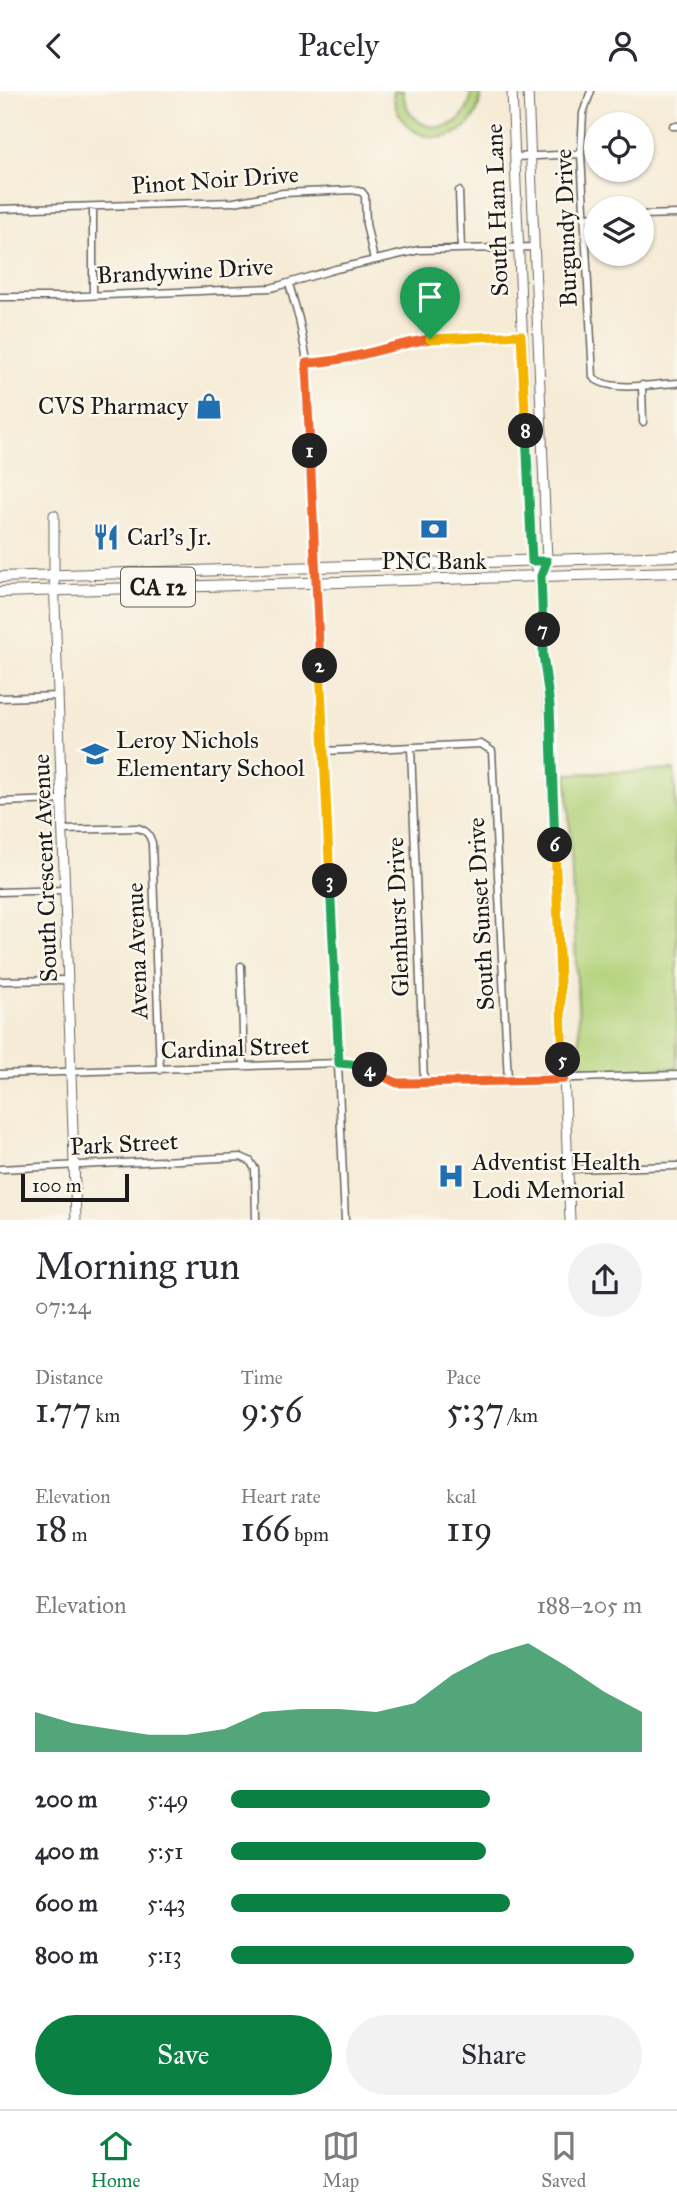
<!DOCTYPE html>
<meta charset="utf-8">
<style>
:root{--surface:#fff;--page:#f2f2f3;--text:#2b2b33;--muted:#7c7c81;--line:#e1e1e2;--accent:#0b8043}
body{margin:0;font-family:"IM FELL Great Primer",serif;background:var(--page);color:var(--text);height:100vh;display:flex;flex-direction:column;font-size:26px;white-space:nowrap}
*{box-sizing:border-box;margin:0}
p{font-size:23px;color:var(--muted)}
.icon{flex:none;width:38px;height:38px;fill:none;stroke:currentColor;stroke-width:2;stroke-linecap:round;stroke-linejoin:round}
.map{position:relative;height:1129px;overflow:hidden}
.details{display:flex;flex-direction:column;background:var(--surface);flex:1}
.details>*{flex:none}
.controls{position:absolute;left:584px;top:21px;display:grid;gap:14px}
.controls a{display:grid;place-items:center;width:70px;height:70px;border-radius:50%;background:var(--surface);box-shadow:0 2px 5px #0004;font-size:35px}
.scale{position:absolute;left:21px;bottom:18px;width:108px;box-sizing:border-box;padding-left:7px;border:4px solid #1c1c1c;border-top:0;font-size:19px;line-height:24px;white-space:nowrap;color:#1c1c1c;-webkit-text-stroke:5px #fbf7ec;paint-order:stroke}
.pin{position:absolute;display:grid;place-items:center;width:60px;height:60px;color:#fff;margin:-72px -30px;border-radius:50% 50% 50% 0;rotate:-45deg;box-shadow:0 0 7px #0007}
.pin .icon{rotate:45deg}
.km{position:absolute;width:35px;height:35px;margin:-18px;border-radius:50%;background:#222;color:#fff;font-size:19px;line-height:35px;text-align:center}
.round{display:grid;place-items:center;flex:none;width:74px;height:74px;border-radius:37px;background:var(--page)}
.summary{display:flex;align-items:center;justify-content:space-between;height:119px;padding:0 35px}
h1{font-size:38px;font-weight:600;line-height:52px}
.metrics{display:grid;grid-template-columns:repeat(3,1fr);gap:10px;height:119px;padding:7px 35px}
.metrics div{display:grid;align-content:center}
.metrics b{font-size:35px;font-weight:600}
.metrics small{font-size:19px;font-weight:400}
.metrics p{font-size:19px}
.chart{height:196px;padding:14px 35px}
.chart p{display:flex;justify-content:space-between}
.chart svg{width:100%;height:126px;margin-top:7px;fill:var(--accent);opacity:.7}
.button{display:flex;gap:14px;margin-top:auto;padding:14px 35px}
.button a{flex:1;height:80px;border-radius:42px;background:var(--accent);color:#fff;font-size:28px;font-weight:600;line-height:80px;text-align:center}
.button a+a{background:var(--page);color:var(--text)}
ul{padding:0 35px;list-style:none;font-size:23px}
li{display:grid;grid-template-columns:112px 84px 1fr;align-items:center;height:52px}
li i{height:18px;border-radius:9px;background:var(--accent)}
header{display:flex;justify-content:space-between;align-items:center;height:91px;padding:0 35px;background:var(--surface);font-size:32px;font-weight:600}
.menu{display:flex;justify-content:space-around;align-items:center;height:98px;border-top:2px solid var(--line);background:var(--surface);font-size:19px;color:var(--muted)}
.menu a{display:grid;justify-items:center;gap:4px}
.menu .active{color:var(--accent)}
.map>svg:first-child{display:block}
</style>
<header><svg class="icon" aria-label="back" viewBox="0 0 24 24"><path d="M15 5l-7 7 7 7"/></svg>Pacely<svg class="icon" aria-label="person" viewBox="0 0 24 24"><circle cx="12" cy="8" r="4"/><path d="M4 21q1-7 8-7t8 7"/></svg></header>
<div class="map">
<svg width="677" height="1129" viewBox="0 0 677 1129">
<rect width="100%" height="100%" fill="#fbf7ec"/>
<filter id="ink" filterUnits="userSpaceOnUse"><feTurbulence type="fractalNoise" baseFrequency=".0143" numOctaves="2"/><feDisplacementMap in="SourceGraphic" scale="14" xChannelSelector="R" yChannelSelector="G"/><feConvolveMatrix kernelMatrix="1 2 1 2 8 2 1 2 1" color-interpolation-filters="sRGB"/></filter>
<filter id="wash" filterUnits="userSpaceOnUse"><feTurbulence type="fractalNoise" baseFrequency=".00686" numOctaves="4" result="noise"/><feDisplacementMap in="SourceGraphic" scale="28" xChannelSelector="R" yChannelSelector="G"/><feGaussianBlur stdDeviation="1.57" result="paint"/><feColorMatrix in="noise" values="0 0 0 0 0 0 0 0 0 0 0 0 0 0 0 0 0 1.4 0 .05"/><feComposite in="paint" operator="in"/></filter>
<g filter="url(#wash)">
<rect width="100%" height="100%" fill="#f5ebd6"/>
<path fill="#b1d179" stroke="#66764a" stroke-width="2" d="M393 0H403C406 48 470 48 471 0H481C479 62 396 62 393 0Z
M674 679 677 738V977L590 980 581 974 567 683Z"/>
</g>
<g filter="url(#ink)">
<g fill="none" stroke-linecap="round" stroke-linejoin="round">
<g stroke="#68645d" stroke-width="9">
<path id="street" d="M591 0 583 22 581 63 593 286C608 302 655 293 677 292
M673 35H677
M515 66 581 63
M459 100 461 158
M93 116V204
M0 118 234 111 283 102 353 99 362 101 365 105 366 133 374 169
M642 124 677 123
M584 126 597 125
M289 193 299 228 306 264 345 1129
M0 206H60L271 197 336 178 419 159 535 156
M306 272 343 269 407 251 430 248 521 244
M642 294 643 331
M0 607 59 605
M411 657 424 992
M324 660 481 653 492 660 508 990
M0 711 62 709
M63 739 138 737C147 740 149 743 152 752L160 979
M0 801 65 799
M241 875 244 976
M0 890 67 889
M0 983 339 972C364 973 384 991 409 992L677 984
M0 1078 241 1066 250 1070 255 1078 256 1129
M568 1078 677 1075"/>
</g>
<g stroke="#68645d" stroke-width="11">
<path id="secondary" d="M512 0 532 470 541 485
M528 0 547 470 541 485 543 564 549 615 570 1129
M54 424V484L76 1129"/>
</g>
<g stroke="#68645d" stroke-width="12">
<path id="primary" d="M0 486 677 465
M0 501 677 481"/>
</g>
<use href="#street" stroke="#fff" stroke-width="6"/>
<use href="#secondary" stroke="#fff" stroke-width="9"/>
<use href="#primary" stroke="#fff" stroke-width="10"/>
</g>
</g>
<g fill="none" stroke-linecap="round" stroke-linejoin="round" filter="url(#ink)">
<g stroke="#fff" stroke-width="14">
<path id="split-1" d="M310 360 306 272C349 271 388 254 430 248"/>
</g>
<g stroke="#fff" stroke-width="14">
<path id="split-2" d="M310 360 320 575"/>
</g>
<g stroke="#fff" stroke-width="14">
<path id="split-3" d="M320 575 330 790"/>
</g>
<g stroke="#fff" stroke-width="14">
<path id="split-4" d="M330 790 339 972 351 973 370 979"/>
</g>
<g stroke="#fff" stroke-width="14">
<path id="split-5" d="M370 979 397 992H409L547 989 564 988 563 969"/>
</g>
<g stroke="#fff" stroke-width="14">
<path id="split-6" d="M555 754 563 969"/>
</g>
<g stroke="#fff" stroke-width="14">
<path id="split-7" d="M543 539V564L550 615 555 754"/>
</g>
<g stroke="#fff" stroke-width="14">
<path id="split-8" d="M526 340 532 470H547L541 485 543 539"/>
</g>
<g stroke="#fff" stroke-width="14">
<path id="split-9" d="M430 248 521 244 526 340"/>
</g>
<use href="#split-1" stroke="#f0652b" stroke-width="9"/>
<use href="#split-2" stroke="#f0652b" stroke-width="9"/>
<use href="#split-3" stroke="#f5b400" stroke-width="9"/>
<use href="#split-4" stroke="#22a559" stroke-width="9"/>
<use href="#split-5" stroke="#f0652b" stroke-width="9"/>
<use href="#split-6" stroke="#f5b400" stroke-width="9"/>
<use href="#split-7" stroke="#22a559" stroke-width="9"/>
<use href="#split-8" stroke="#22a559" stroke-width="9"/>
<use href="#split-9" stroke="#f5b400" stroke-width="9"/>
</g>
<defs>
<g id="shop-bare" transform="scale(2.1)"><path d="M-5-2.5h2.3a2.7 3.5 0 0 1 5.4 0H5L5.5 6h-11ZM-1.5-2.5h3a1.5 2.3 0 0 0-3 0Z" fill="#1f6fb2" stroke="#fbf7ec" stroke-width="2.5" paint-order="stroke"/></g>
<g id="bank-bare" transform="scale(2.1)"><path d="M-6-4H6V4H-6ZM0-2.3a2.3 2.3 0 1 0 0 4.6a2.3 2.3 0 1 0 0-4.6Z" fill="#1f6fb2" stroke="#fbf7ec" stroke-width="2.5" paint-order="stroke"/></g>
<g id="restaurant-bare" transform="scale(2.1)"><path d="M-5-6h1v4h1v-4h1v4h1v-4h1v5L-1.5 .5V6h-2V.5L-5-1ZM5-6V6H3V1.5H1.5Q1.5-4 5-6Z" fill="#1f6fb2" stroke="#fbf7ec" stroke-width="2.5" paint-order="stroke"/></g>
<g id="school-bare" transform="scale(2.1)"><path d="M0-5L7-2L0 1L-7-2ZM-4 1L0 2.5L4 1V4Q0 6-4 4Z" fill="#1f6fb2" stroke="#fbf7ec" stroke-width="2.5" paint-order="stroke"/></g>
<g id="hospital-bare" transform="scale(2.1)"><path d="M-5-5h3v3.5h4V-5h3V5h-3V1.5h-4V5h-3Z" fill="#1f6fb2" stroke="#fbf7ec" stroke-width="2.5" paint-order="stroke"/></g>
</defs>
<g fill-rule="evenodd">
<use href="#shop-bare" x="209" y="315"/>
<use href="#bank-bare" x="434" y="438"/>
<use href="#restaurant-bare" x="106" y="446"/>
<use href="#school-bare" x="95" y="663"/>
<use href="#hospital-bare" x="451" y="1085"/>
</g>
<g text-anchor="middle" dominant-baseline="central" stroke-width="5" stroke-linejoin="round" paint-order="stroke">
<rect fill="#fbf7ec" stroke="#5f5e5a" stroke-width="2" x="121" y="476.5" width="74" height="39" rx="5"/>
<g font-size="23" font-weight="bold" fill="#1c1c1c">
<text x="158" y="496">CA 12</text>
</g>
<g font-size="24" fill="#1c1c1c" stroke="#fbf7ec">
<text transform="translate(215 89) rotate(-4)">Pinot Noir Drive</text>
<text transform="translate(497 119) rotate(-92)">South Ham Lane</text>
<text transform="translate(566 137) rotate(-92)">Burgundy Drive</text>
<text transform="translate(185 180) rotate(-3)">Brandywine Drive</text>
<text transform="translate(45 777) rotate(-92)">South Crescent Avenue</text>
<text transform="translate(481 823) rotate(-93)">South Sunset Drive</text>
<text transform="translate(398 826) rotate(-92)">Glenhurst Drive</text>
<text transform="translate(137 860) rotate(-92)">Avena Avenue</text>
<text transform="translate(235 957) rotate(-2)">Cardinal Street</text>
<text transform="translate(124 1053) rotate(-3)">Park Street</text>
</g>
<g font-size="24" fill="#1c1c1c" stroke="#fbf7ec" text-anchor="start">
<text x="188" y="315" text-anchor="end">CVS Pharmacy</text>
<text x="127" y="446">Carl's Jr.</text>
<text x="434" y="470" text-anchor="middle">PNC Bank</text>
<text x="116" y="649">Leroy Nichols<tspan x="116" dy="28">Elementary School</tspan></text>
<text x="472" y="1071">Adventist Health<tspan x="472" dy="28">Lodi Memorial</tspan></text>
</g>
</g>
</svg>
<div class="controls">
<a><svg class="icon" aria-label="locate" viewBox="0 0 24 24"><circle cx="12" cy="12" r="6"/><path d="M12 2v4M12 18v4M2 12h4M18 12h4"/></svg></a>
<a><svg class="icon" aria-label="layers" viewBox="0 0 24 24"><path d="M12 4l9 5-9 5-9-5zM3 14l9 5 9-5"/></svg></a>
</div>
<div class="scale">100 m</div>
<div class="pin" style="left:430px;top:248px;background:#1e9e55"><svg class="icon" aria-label="arrive" viewBox="0 0 24 24"><path d="M6 21V4h12l-3 4 3 4H6"/></svg></div>
<b class="km" style="left:310px;top:360px">1</b>
<b class="km" style="left:320px;top:575px">2</b>
<b class="km" style="left:330px;top:790px">3</b>
<b class="km" style="left:370px;top:979px">4</b>
<b class="km" style="left:563px;top:969px">5</b>
<b class="km" style="left:555px;top:754px">6</b>
<b class="km" style="left:543px;top:539px">7</b>
<b class="km" style="left:526px;top:340px">8</b>
</div>
<section class="details">
<div class="summary"><div><h1>Morning run</h1><p>07:24</p></div><a class="round"><svg class="icon" aria-label="share" viewBox="0 0 24 24"><path d="M12 15V3M7 8l5-5 5 5M5 13v7h14v-7"/></svg></a></div>
<div class="metrics">
<div><p>Distance</p><b>1.77<small> km</small></b></div>
<div><p>Time</p><b>9:56</b></div>
<div><p>Pace</p><b>5:37<small> /km</small></b></div>
</div>
<div class="metrics">
<div><p>Elevation</p><b>18<small> m</small></b></div>
<div><p>Heart rate</p><b>166<small> bpm</small></b></div>
<div><p>kcal</p><b>119</b></div>
</div>
<div class="chart"><p><span>Elevation</span>188–205 m</p>
<svg viewBox="0 0 160 44" preserveAspectRatio="none"><path d="M0 44V30L10 34L20 36L30 38L40 38L50 36L60 30L70 29L80 29L90 30L100 27L110 17L120 10L130 6L140 14L150 23L160 30V44z"/></svg>
</div>
<ul>
<li><b>200 m</b>5:49<i style="width:63%"></i></li>
<li><b>400 m</b>5:51<i style="width:62%"></i></li>
<li><b>600 m</b>5:43<i style="width:68%"></i></li>
<li><b>800 m</b>5:13<i style="width:98%"></i></li>
</ul>
<div class="button"><a>Save</a><a>Share</a></div>
</section>
<nav class="menu">
<a class="active"><svg class="icon" aria-label="home" viewBox="0 0 24 24"><path d="M3 11l9-7 9 7M6 9v11h12V9"/></svg>Home</a>
<a><svg class="icon" aria-label="map" viewBox="0 0 24 24"><path d="M3 6l6-2 6 2 6-2v14l-6 2-6-2-6 2zM9 4v14M15 6v14"/></svg>Map</a>
<a><svg class="icon" aria-label="saved" viewBox="0 0 24 24"><path d="M7 4h10v16l-5-4-5 4z"/></svg>Saved</a>
</nav>
